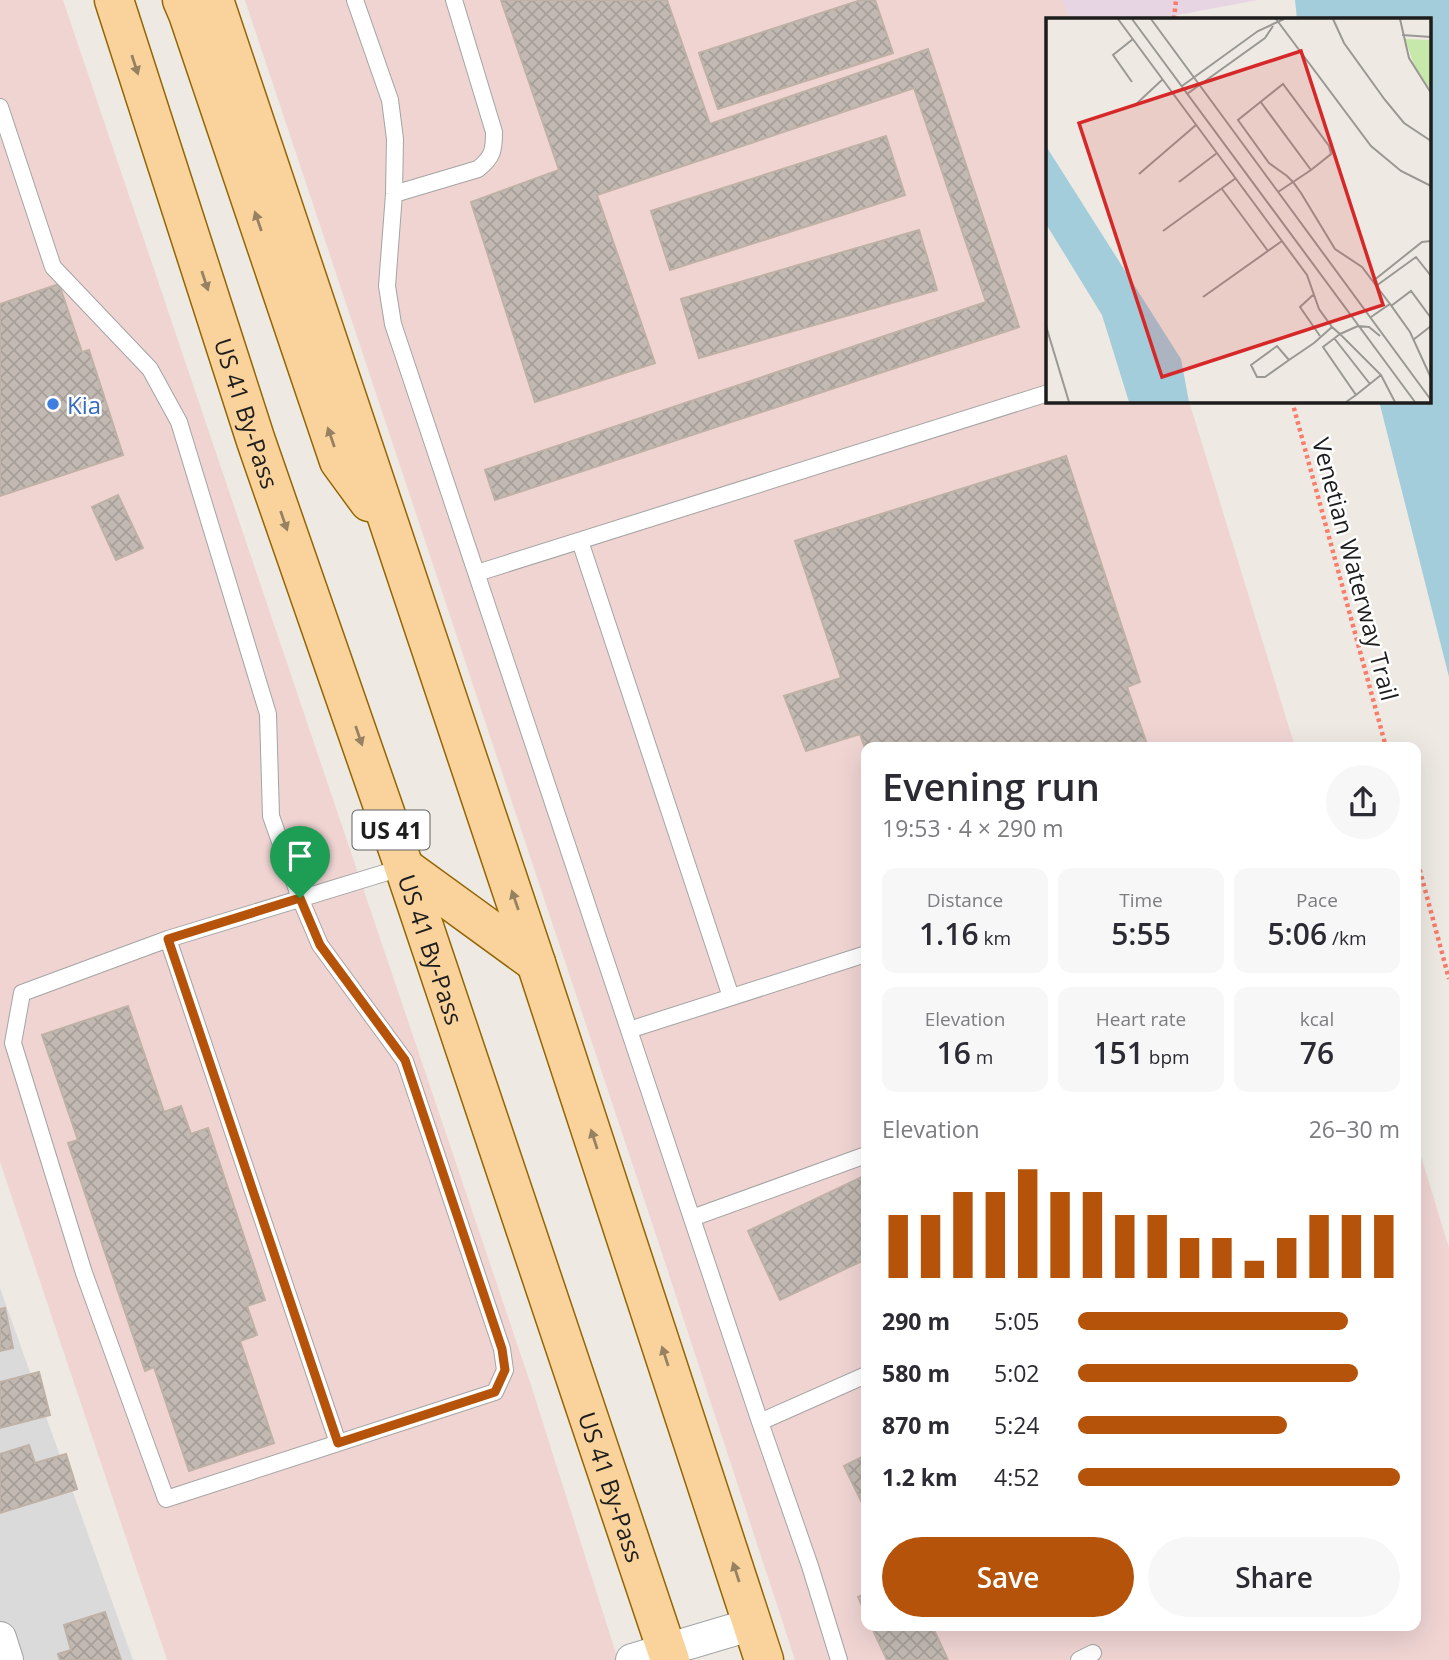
<!DOCTYPE html>
<meta charset="utf-8">
<style>
:root{--surface:#fff;--page:#f7f7f7;--text:#2b2b33;--muted:#7c7c81;--accent:#b45309}
body{margin:0;font-family:"Open Sans",sans-serif;background:var(--page);color:var(--text);height:100vh;display:flex;flex-direction:column;font-size:26px;white-space:nowrap}
*{box-sizing:border-box;margin:0}
p{font-size:23px;color:var(--muted)}
.icon{flex:none;width:38px;height:38px;fill:none;stroke:currentColor;stroke-width:2;stroke-linecap:round;stroke-linejoin:round}
.map{position:relative;flex:1;overflow:hidden}
.panel{position:absolute;left:861px;top:742px;width:560px;height:889px;display:flex;flex-direction:column;background:var(--surface);border-radius:14px;box-shadow:0 7px 28px #0002}
.panel>*{flex:none}
.pin{position:absolute;display:grid;place-items:center;width:60px;height:60px;color:#fff;margin:-72px -30px;border-radius:50% 50% 50% 0;rotate:-45deg;box-shadow:0 0 7px #0007}
.pin .icon{rotate:45deg}
.round{display:grid;place-items:center;flex:none;width:74px;height:74px;border-radius:37px;background:var(--page)}
.summary{display:flex;align-items:center;justify-content:space-between;height:119px;padding:0 21px}
h1{font-size:38px;font-weight:600;line-height:52px}
.figures{display:grid;grid-template-columns:repeat(3,1fr);gap:10px;height:119px;padding:7px 21px}
.figures div{display:grid;align-content:center;border-radius:14px;background:var(--page);text-align:center}
.figures b{font-size:30px;font-weight:600}
.figures small{font-size:19px;font-weight:400}
.figures p{font-size:19px}
.chart{height:196px;padding:14px 21px}
.chart p{display:flex;justify-content:space-between}
.chart svg{width:100%;height:126px;margin-top:7px;stroke:var(--accent);stroke-width:6}
.primary-button{display:flex;gap:14px;margin-top:auto;padding:14px 21px}
.primary-button a{flex:1;height:80px;border-radius:42px;background:var(--accent);color:#fff;font-size:28px;font-weight:600;line-height:80px;text-align:center}
.primary-button a+a{background:var(--page);color:var(--text)}
ul{padding:0 21px;list-style:none;font-size:23px}
li{display:grid;grid-template-columns:112px 84px 1fr;align-items:center;height:52px}
li i{height:18px;border-radius:9px;background:var(--accent)}
.map>svg:first-child{display:block}
</style>
<div class="map">
<svg width="1449" height="1660" viewBox="0 0 1449 1660">
<defs>
<pattern id="building-cross-hatch" width="8" height="8" patternUnits="userSpaceOnUse" patternTransform="scale(1.75)"><rect width="8" height="8" fill="#c2bab2"/><path d="M0 0l8 8M0 8l8-8" fill="none" stroke="#a69f99"/></pattern>
</defs>
<rect width="100%" height="100%" fill="#eeeae3"/>
<path fill="#dbdada" d="M0 1288 133 1660H0Z"/>
<path fill="#efd4d2" d="M0 0H63L531 1385 618 1660H167L0 1162Z
M245 0H1062L1070 19H1048V401H1189L1295 747H866V1626H1416V1140L1449 1248V1660H795L657 1238Z"/>
<path fill="#e7d5e3" d="M1062 0H1258L1157 19H1070Z"/>
<path fill="#a4cddb" d="M1295 0H1449V677L1379 401H1430V19H1297Z"/>
<path fill="url(#building-cross-hatch)" stroke="#bfb1a5" stroke-width="2" d="M501 0H667L710 124 928 49 1019 327 495 500 485 470 986 302 914 88 597 195 655 363 535 402 471 202 559 170Z
M861 0H875L893 53 718 109 699 53Z
M886 136 905 195 670 270 651 211Z
M919 230 937 290 699 358 681 299Z
M59 284 82 352 89 350 123 455 0 496V304Z
M1066 456 1140 682 1127 687 1148 747H866V751L860 734 806 751 784 696 841 678 795 541Z
M118 495 143 548 116 560 92 507Z
M128 1006 164 1112 181 1106 191 1134 208 1128 265 1300 247 1306 257 1335 240 1341 274 1443 189 1471 154 1367 145 1371 68 1143 78 1140 42 1035Z
M866 1175V1259L780 1300 748 1231Z
M5 1308 13 1348 0 1351V1309Z
M39 1372 50 1415 0 1428V1382Z
M29 1445 35 1463 66 1454 77 1489 0 1513V1454Z
M866 1455V1511L844 1466Z
M866 1593V1615L858 1597Z
M105 1612 121 1660H60L58 1654 71 1650 64 1625Z
M871 1626H938L933 1628 948 1660H887Z"/>
<g fill="none" stroke-linecap="round" stroke-linejoin="round">
<g stroke="#a4a4a4" stroke-width="18">
<path id="service" d="M355 0 390 100 395 139 394 194 387 286 393 324 760 1422 810 1566 839 1660
M0 107 53 267 150 369 179 422 268 714 271 816 300 898 320 945 405 1061 502 1349 505 1370 495 1392 166 1499 84 1273 13 1043 22 993 168 939 404 867
M394 194 478 169C493 157 494 150 494 132L454 0
M580 541 731 997
M477 573 1048 393
M168 939 338 1443
M629 1030 866 954
M692 1218 866 1155
M760 1422 866 1375
M1079 1660 1093 1653"/>
</g>
<g stroke="#a4a4a4" stroke-width="34">
<path id="minor" d="M0 1638 7 1660
M632 1660 753 1624"/>
</g>
<g stroke="#936603" stroke-width="41">
<g id="primary">
<path id="s1" d="M114 0 256 441 404 867 670 1660"/>
<path d="M182 0 188 14 339 461 369 502"/>
<path d="M214 0 536 963 764 1660"/>
<path d="M404 867 536 963"/>
</g>
</g>
<path stroke="#f77c6b" stroke-width="4.5" stroke-dasharray="3.5 3.5" stroke-linecap="butt" d="M1174 19 1176 0
M1292 401 1386 747
M1416 856 1449 979"/>
<use href="#service" stroke="#fff" stroke-width="16"/>
<use href="#minor" stroke="#fff" stroke-width="32"/>
<use href="#primary" stroke="#fad39c" stroke-width="38"/>
</g>
<defs><path id="oneway-solid" d="M-6-.8H1V-3.2L6.5 0L1 3.2V.8H-6Z" transform="scale(1.75)"/></defs>
<g fill="#978163">
<use href="#oneway-solid" transform="translate(135 65) rotate(72)"/>
<use href="#oneway-solid" transform="translate(258 221) rotate(-109)"/>
<use href="#oneway-solid" transform="translate(205 281) rotate(72)"/>
<use href="#oneway-solid" transform="translate(331 437) rotate(-109)"/>
<use href="#oneway-solid" transform="translate(284 521) rotate(71)"/>
<use href="#oneway-solid" transform="translate(359 736) rotate(71)"/>
<use href="#oneway-solid" transform="translate(515 900) rotate(-109)"/>
<use href="#oneway-solid" transform="translate(594 1139) rotate(-108)"/>
<use href="#oneway-solid" transform="translate(665 1356) rotate(-108)"/>
<use href="#oneway-solid" transform="translate(736 1572) rotate(-108)"/>
</g>
<g fill="none" stroke-linecap="round" stroke-linejoin="round">
<g stroke="#fff" stroke-width="14">
<path id="route" d="M300 898 320 945 405 1060 502 1349 505 1370 495 1392 338 1443 168 939Z"/>
</g>
<use href="#route" stroke="#b45309" stroke-width="9"/>
</g>
<circle fill="#3f7fe0" stroke="#fff" stroke-width="2.5" cx="53" cy="404" r="7"/>
<g text-anchor="middle" dominant-baseline="central" stroke-width="5" stroke-linejoin="round" paint-order="stroke">
<rect fill="#fff" stroke="#616161" stroke-width="2" x="352.5" y="810.5" width="77" height="39" rx="5"/>
<g font-size="23" font-weight="bold" fill="#1d1d1d">
<text x="391" y="830">US 41</text>
</g>
<g font-size="24" fill="#366cbe" stroke="#fff" text-anchor="start">
<text x="67" y="404">Kia</text>
</g>
<g font-size="24" fill="#1d1d1d" stroke="#fff">
<text stroke="none"><textPath href="#s1" startOffset="434">US 41 By-Pass</textPath></text>
<text transform="translate(1356 569) rotate(75)">Venetian Waterway Trail</text>
<text stroke="none"><textPath href="#s1" startOffset="1001">US 41 By-Pass</textPath></text>
<text stroke="none"><textPath href="#s1" startOffset="1568">US 41 By-Pass</textPath></text>
</g>
</g>
<g transform="translate(1046 18)">
<rect width="385" height="385" fill="#eeeae3"/>
<path d="M359 21 385 22V72L369 49Z" fill="#c6e8a9"/>
<path d="M0 128 135 341 143 384H83L56 297 0 206Z" fill="#a4cddb"/>
<path fill="none" stroke="#9a9894" stroke-width="2" d="M72 1 261 257 273 291 286 309 294 316 312 308M86 1 369 384M105 1 385 382M230 1 325 128 355 153 385 168M287 1 298 25 339 82 358 105 385 123M354 1 363 40 385 75M356 17 385 19M86 64 67 37 87 21M136 68 212 13 238 1M141 76 219 20 227 8M214 83 265 152M88 88 117 61M93 156 150 107M133 164 171 135M176 171 222 233M232 174 265 152 285 136 283 128 237 66 192 102 223 145 241 158 247 164 255 175 289 231 316 249 344 286M117 213 190 160M327 263 376 224 385 223M330 268 370 239 385 258M267 277 254 289 274 318M157 279 236 223M345 288 365 273 385 300M325 299 344 286 364 314 385 360M0 308 23 384M312 308 323 309 334 318M288 320 324 366M367 322 385 308M243 342 231 328 205 347 211 359H219L243 342 268 325 286 309M310 377 335 357M300 384 310 377 277 329 294 316 335 357 349 384"/>
<path fill="#d62828" fill-opacity="0.15" stroke="#d62828" stroke-width="3.5" d="M255 33 337 287 116 359 33 105Z"/>
<rect width="385" height="385" fill="none" stroke="#1d1d1d" stroke-width="3.5"/>
</g>
</svg>
<div class="pin" style="left:300px;top:898px;background:#1e9e55"><svg class="icon" aria-label="arrive" viewBox="0 0 24 24"><path d="M6 21V4h12l-3 4 3 4H6"/></svg></div>
<section class="panel">
<div class="summary"><div><h1>Evening run</h1><p>19:53 · 4 × 290 m</p></div><a class="round"><svg class="icon" aria-label="share" viewBox="0 0 24 24"><path d="M12 15V3M7 8l5-5 5 5M5 13v7h14v-7"/></svg></a></div>
<div class="figures">
<div><p>Distance</p><b>1.16<small> km</small></b></div>
<div><p>Time</p><b>5:55</b></div>
<div><p>Pace</p><b>5:06<small> /km</small></b></div>
</div>
<div class="figures">
<div><p>Elevation</p><b>16<small> m</small></b></div>
<div><p>Heart rate</p><b>151<small> bpm</small></b></div>
<div><p>kcal</p><b>76</b></div>
</div>
<div class="chart"><p><span>Elevation</span>26–30 m</p>
<svg viewBox="0 0 160 44" preserveAspectRatio="none"><path d="M5 44V22M15 44V22M25 44V14M35 44V14M45 44V6M55 44V14M65 44V14M75 44V22M85 44V22M95 44V30M105 44V30M115 44V38M125 44V30M135 44V22M145 44V22M155 44V22"/></svg>
</div>
<ul>
<li><b>290 m</b>5:05<i style="width:84%"></i></li>
<li><b>580 m</b>5:02<i style="width:87%"></i></li>
<li><b>870 m</b>5:24<i style="width:65%"></i></li>
<li><b>1.2 km</b>4:52<i style="width:100%"></i></li>
</ul>
<div class="primary-button"><a>Save</a><a>Share</a></div>
</section>
</div>
